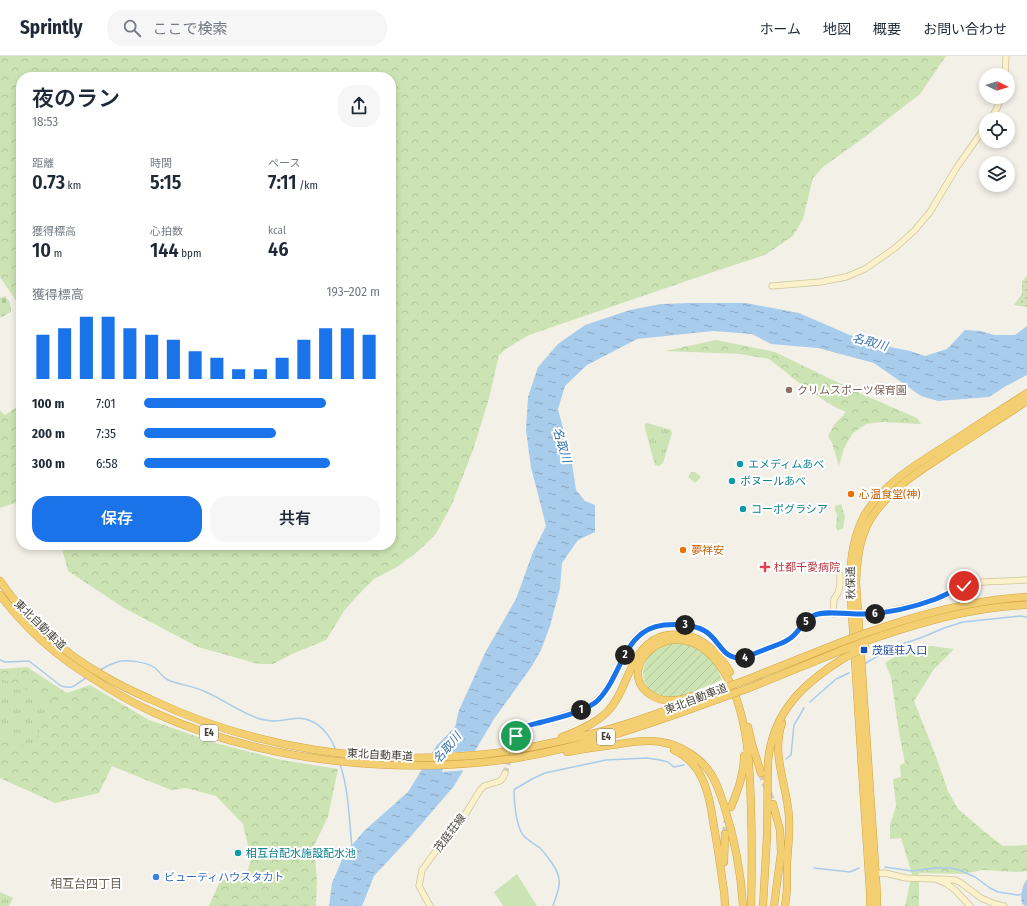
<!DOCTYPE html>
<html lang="ja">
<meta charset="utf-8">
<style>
:root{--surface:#fff;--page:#f6f6f7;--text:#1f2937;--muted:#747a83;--line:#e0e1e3;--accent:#1a73e8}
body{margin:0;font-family:"Fira Sans Condensed","Noto Sans JP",sans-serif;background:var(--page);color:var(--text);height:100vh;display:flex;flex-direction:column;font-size:15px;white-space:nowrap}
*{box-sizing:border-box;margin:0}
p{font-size:13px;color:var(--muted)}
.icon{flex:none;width:22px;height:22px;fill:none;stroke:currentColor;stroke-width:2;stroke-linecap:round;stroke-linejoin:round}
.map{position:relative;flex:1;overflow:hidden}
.panel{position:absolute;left:16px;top:16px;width:380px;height:478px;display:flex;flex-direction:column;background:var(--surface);border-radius:16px;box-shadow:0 2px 6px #0003}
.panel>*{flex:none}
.needle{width:26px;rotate:95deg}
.controls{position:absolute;left:979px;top:12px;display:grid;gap:8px}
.controls a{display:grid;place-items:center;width:36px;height:36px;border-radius:50%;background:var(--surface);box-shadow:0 2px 6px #0003;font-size:20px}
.pin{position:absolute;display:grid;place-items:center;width:34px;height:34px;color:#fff;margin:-17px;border:2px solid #fff;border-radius:50%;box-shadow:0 1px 4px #0007}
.km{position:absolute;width:20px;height:20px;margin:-10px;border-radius:50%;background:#222;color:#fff;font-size:11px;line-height:20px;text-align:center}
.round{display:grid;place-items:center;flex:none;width:42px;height:42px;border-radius:16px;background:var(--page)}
.head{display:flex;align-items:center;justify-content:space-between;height:68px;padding:0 16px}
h1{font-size:22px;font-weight:600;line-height:30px}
.figures{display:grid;grid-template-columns:repeat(3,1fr);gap:6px;height:68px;padding:4px 16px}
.figures div{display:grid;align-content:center}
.figures b{font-size:20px;font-weight:600}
.figures small{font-size:11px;font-weight:400}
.figures p{font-size:11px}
.chart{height:112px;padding:8px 16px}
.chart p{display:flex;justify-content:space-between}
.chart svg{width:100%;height:72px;margin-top:4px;stroke:var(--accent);stroke-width:6}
.button{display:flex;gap:8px;margin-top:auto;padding:8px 16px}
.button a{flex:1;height:46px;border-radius:16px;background:var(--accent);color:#fff;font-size:16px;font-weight:600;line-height:46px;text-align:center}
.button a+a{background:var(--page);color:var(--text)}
ul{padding:0 16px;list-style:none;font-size:13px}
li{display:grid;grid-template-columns:64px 48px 1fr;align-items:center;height:30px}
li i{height:10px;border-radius:5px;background:var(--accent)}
header{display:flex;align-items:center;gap:24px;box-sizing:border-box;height:56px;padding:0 20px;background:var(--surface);border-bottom:1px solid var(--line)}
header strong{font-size:19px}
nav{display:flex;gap:22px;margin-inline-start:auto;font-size:14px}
.search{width:280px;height:36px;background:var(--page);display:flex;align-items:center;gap:10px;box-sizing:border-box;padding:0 14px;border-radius:16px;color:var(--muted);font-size:15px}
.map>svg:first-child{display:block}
</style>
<header>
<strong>Sprintly</strong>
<div class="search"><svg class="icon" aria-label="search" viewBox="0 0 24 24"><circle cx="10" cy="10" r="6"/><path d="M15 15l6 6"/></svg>ここで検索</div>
<nav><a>ホーム</a><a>地図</a><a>概要</a><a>お問い合わせ</a></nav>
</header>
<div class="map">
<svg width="1027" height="850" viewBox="0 0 1027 850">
<defs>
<pattern id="grass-dots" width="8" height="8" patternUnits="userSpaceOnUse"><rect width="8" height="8" fill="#cce4b3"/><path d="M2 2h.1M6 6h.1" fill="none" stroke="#b1c59b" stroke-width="1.8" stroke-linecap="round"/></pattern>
<pattern id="forest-crowns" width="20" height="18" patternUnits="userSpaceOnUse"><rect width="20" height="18" fill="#cce4b3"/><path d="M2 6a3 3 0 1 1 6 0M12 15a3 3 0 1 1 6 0" fill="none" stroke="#b1c59b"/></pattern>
<pattern id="cemetery-stones" width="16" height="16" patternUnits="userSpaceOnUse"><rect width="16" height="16" fill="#cce4b3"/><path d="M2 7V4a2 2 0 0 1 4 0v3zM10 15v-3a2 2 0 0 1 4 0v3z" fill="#b1c59b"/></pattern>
<pattern id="park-tufts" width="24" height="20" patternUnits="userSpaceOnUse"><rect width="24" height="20" fill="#cce4b3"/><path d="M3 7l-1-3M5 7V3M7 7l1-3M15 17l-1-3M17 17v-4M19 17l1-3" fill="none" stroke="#b1c59b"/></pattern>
<pattern id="garden-furrows" width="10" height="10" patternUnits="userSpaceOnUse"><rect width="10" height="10" fill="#cce4b3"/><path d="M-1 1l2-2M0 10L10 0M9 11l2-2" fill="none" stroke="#b1c59b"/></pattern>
<pattern id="water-ripples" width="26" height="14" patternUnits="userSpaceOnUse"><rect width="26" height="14" fill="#a8cceb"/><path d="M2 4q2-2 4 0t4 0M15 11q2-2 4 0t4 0" fill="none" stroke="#8ba7bf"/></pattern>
</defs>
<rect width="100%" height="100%" fill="#f3f0e8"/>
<path fill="url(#grass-dots)" d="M1027 220V251L1014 249 1022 238V225Z"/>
<path fill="url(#forest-crowns)" d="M0 0H946L920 38 866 80 823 111 813 122 803 163 793 180 765 199 704 219 529 279 507 292 499 299 489 342 473 394 452 448 436 478 417 496 397 511 374 523 358 539 344 555 326 584 292 598 273 608H259L198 591 124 552 68 515 61 489H391V21H21V252L0 221Z
M716 284 775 296 864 339 917 362 921 368 882 366 866 368 853 377 844 392 839 410 832 387 828 380 834 369 846 356 833 350 807 333 769 303 740 298 665 295Z
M21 348V445L0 452V354L5 359Z
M841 448 845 461 843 472 838 475 836 472 837 458 835 455V450Z
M931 590 954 593 934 613 914 645 935 698 948 735 958 753 986 777 1003 790 1027 789V815L1016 816 983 814 963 818 919 817V850H905L912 818 901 782 890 783V769L896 750 893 723 901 721 900 709 905 707 899 677 891 621 885 607C898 597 915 593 931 590Z
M27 611 67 637 90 629 149 664 219 688 282 704 338 713 328 761 314 790 317 825 316 850H209L220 825 247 817 251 803 243 768 216 740 186 732 171 734 112 710 99 737 55 747 0 722V613Z"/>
<path fill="url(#cemetery-stones)" d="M5 240 10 246 11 256 0 262V242Z"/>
<path fill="url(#park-tufts)" d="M647 367 671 374 672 377 663 407 659 410 655 409 645 373V368Z
M691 416H695L701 421 695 427 688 421Z
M0 622 52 645 32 693 0 679Z
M0 836 13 842 9 850H0Z"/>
<path fill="url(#garden-furrows)" d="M675 586 689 588 707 599 717 612 722 624C708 629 687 640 673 641 639 643 633 606 660 590 664 588 670 588 675 586Z"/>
<path fill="#cce4b3" d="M517 818 537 850H503L494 836Z"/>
<path fill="url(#water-ripples)" d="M689 247H746L799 257 866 286 910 295 925 300 947 293 965 274 981 275 994 279H1015L1027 270V319L1006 330 989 341 938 345 921 340 874 307 818 292 771 288 752 278 713 275 637 283 587 309 565 330 558 353 572 407 576 434 585 445 595 449V476L578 484 562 507 560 532 550 570 541 594 532 610 494 663 454 730 412 779 374 820 362 850H329L332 827 345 797 365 774 408 736 437 689 455 671 459 654 486 595 516 543 533 496 546 470 538 438 531 412 526 374 528 341 538 311 558 288 585 269 630 254 661 248Z
M1027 823V849L1026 850 1022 848C1020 840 1022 830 1027 823Z"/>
<path fill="#f3f0e8" d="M478 695 466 714 442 716 443 713H419L429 697Z"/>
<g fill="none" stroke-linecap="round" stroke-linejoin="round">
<path stroke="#a8cceb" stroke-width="1.5" d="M0 604 5 606 29 605 61 630C75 634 75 628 86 622
M866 607 891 592 923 581 944 572 963 566 1020 560 1027 561
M100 614C105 611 111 608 117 606 126 603 147 606 155 612 160 616 162 621 168 624 180 629 194 630 206 636 224 644 241 657 260 663 265 664 270 665 275 665 288 665 299 659 311 665 323 670 332 683 336 695
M810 646 836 623 849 617
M786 703 791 699 794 669 804 652
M340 708C349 735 349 763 352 791
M885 811 912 815 934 812H951L959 814 975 821 990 832 998 836 1018 839 1027 837
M814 812 850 816 859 812
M553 850C559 831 564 825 552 807 548 802 545 797 540 792 535 788 528 785 523 779 516 769 514 747 514 734L515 733 532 723 545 717 606 704 647 702 660 704 668 706 674 711 684 709"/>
<path stroke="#d0cdc5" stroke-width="5.5" stroke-dasharray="5.5 3" stroke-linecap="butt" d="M505 717 510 700"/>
<path stroke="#d0cdc5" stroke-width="7" stroke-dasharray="7 3.5" stroke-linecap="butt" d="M761 717 773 748
M725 778 728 759"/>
<g stroke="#cfc59a" stroke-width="7">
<path id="secondary" d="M1005 19 1006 0
M991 63 997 52 1001 41
M772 230 820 226 846 221 865 213 895 192 914 175 930 156 957 111 986 70
M833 558 834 543 838 537 840 529V519
M513 688 518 676 523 672 583 653C609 641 614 617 628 594 630 590 633 585 636 581 652 566 687 564 705 575 720 584 722 604 743 602L782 587C786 585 790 583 793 580 803 570 807 559 822 557L852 558 881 557 911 550 937 543 970 528 983 526 1027 524
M873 818 885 817 906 822 936 823 947 828 955 834 970 850
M940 823 955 824 961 827 981 842 995 848 1004 850
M430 850 419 830 422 814 438 792 463 762 480 734 484 730 500 725 503 722 505 717"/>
</g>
<g stroke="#d2a542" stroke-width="8">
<path id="highway" d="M0 525C27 564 63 597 104 620 119 629 134 636 150 643 254 693 372 710 487 698 522 694 557 686 591 678 635 667 678 650 721 633
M0 539C17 561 36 581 58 598 70 608 83 616 97 625 115 637 135 648 155 657 264 706 399 720 517 702 588 690 656 666 724 641
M866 577C918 559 971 544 1027 541
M866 585C918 567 971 551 1027 549
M746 624 844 585
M749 632 845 593
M692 640C679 645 663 647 651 639 607 612 684 539 728 623 748 661 750 711 751 753 752 785 752 818 751 850
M782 667C771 700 787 728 789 761 790 776 788 792 787 807 787 814 787 821 787 829 787 836 786 843 785 850
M748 671 752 688 761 717
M562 681C578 675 595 668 607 656 629 634 628 594 660 581 668 578 676 578 684 579 704 582 720 599 730 616
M674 694C683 698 690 704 696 712 708 729 711 751 714 771 718 792 721 814 724 836
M567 696C582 693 597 691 612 689 628 687 645 683 661 686 680 689 700 701 711 718 717 727 720 738 724 749 734 781 741 816 743 850
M773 748 780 774 781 797 774 850
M731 751C738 734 744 718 744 700
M724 806 725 778
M724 833 725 850
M763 850 767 780 768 705C773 655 804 627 844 602
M870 850V836L850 528C850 505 853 481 864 460 883 427 919 407 950 387 975 371 1001 354 1027 337
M877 850V838L856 526C857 505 859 483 870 464 890 431 926 411 958 390 981 375 1004 360 1027 345"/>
</g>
<use href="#secondary" stroke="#fbf1ca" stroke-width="5.5"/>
<use href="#highway" stroke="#f4cf72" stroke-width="7"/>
<g stroke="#d2a542" stroke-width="8" stroke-linecap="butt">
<path id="highway-bridge" d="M844 585 866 577
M845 593 866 585
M844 602 866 591
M721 633 746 624
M724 641 749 632"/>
</g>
<use href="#highway-bridge" stroke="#f4cf72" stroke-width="7"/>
</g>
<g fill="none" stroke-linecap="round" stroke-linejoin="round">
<g stroke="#fff" stroke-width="8">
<path id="route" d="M516 680C517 677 519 674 521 673 527 669 535 668 542 666 558 662 583 656 596 646 622 623 622 573 664 569 677 568 693 568 705 575 720 584 722 604 743 602L782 587C786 585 790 583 793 580 800 574 805 562 815 559 825 554 853 559 867 558 890 557 914 551 936 543 945 539 955 534 964 530"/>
</g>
<use href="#route" stroke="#1a73e8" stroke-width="5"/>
</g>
<circle fill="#8d6e63" stroke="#fff" stroke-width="1.5" cx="789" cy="334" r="4"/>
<g fill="#0f9aa8" stroke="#fff" stroke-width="1.5">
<circle cx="740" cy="408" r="4"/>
<circle cx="732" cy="425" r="4"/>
<circle cx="743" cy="453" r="4"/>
<circle cx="238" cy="797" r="4"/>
</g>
<g fill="#e8710a" stroke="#fff" stroke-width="1.5">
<circle cx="851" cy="438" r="4"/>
<circle cx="683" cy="494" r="4"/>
</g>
<path fill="#e0444e" stroke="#fff" stroke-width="1.5" d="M763 505h4v4h4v4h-4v4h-4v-4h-4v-4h4z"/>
<rect fill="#1a4fb4" stroke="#fff" stroke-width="1.5" x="860" y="590" width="8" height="8" rx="2"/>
<circle fill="#3f7fe0" stroke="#fff" stroke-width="1.5" cx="156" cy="821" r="4"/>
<g text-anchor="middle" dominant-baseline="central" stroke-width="4" stroke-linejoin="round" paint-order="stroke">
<g fill="#fff" stroke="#7d7a73" stroke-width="1">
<rect x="200" y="669" width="18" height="16" rx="3"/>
<rect x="597" y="673" width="18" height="16" rx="3"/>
</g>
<g font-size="10" font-weight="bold" fill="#454137">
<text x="209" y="677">E4</text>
<text x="606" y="681">E4</text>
</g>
<g font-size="11" fill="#785e54" stroke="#fff" text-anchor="start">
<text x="797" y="334">クリムスポーツ保育園</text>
</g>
<g font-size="11" fill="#0d838f" stroke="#fff" text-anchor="start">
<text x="748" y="408">エメディムあべ</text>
<text x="740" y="425">ボヌールあべ</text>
<text x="751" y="453">コーポグラシア</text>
<text x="246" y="797">相互台配水施設配水池</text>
</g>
<g font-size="11" fill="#c56008" stroke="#fff" text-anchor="start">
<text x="859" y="438">心温食堂(神)</text>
<text x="691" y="494">夢祥安</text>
</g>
<g font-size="11" fill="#be3a42" stroke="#fff" text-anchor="start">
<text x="774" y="511">杜都千愛病院</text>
</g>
<g font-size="11" fill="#454137" stroke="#fff">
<text transform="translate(851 527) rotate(-91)">秋保通</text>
<text transform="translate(40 569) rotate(44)">東北自動車道</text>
<text transform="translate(696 643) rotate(-21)">東北自動車道</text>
<text transform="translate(380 699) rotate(3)">東北自動車道</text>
<text transform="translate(450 777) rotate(-53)">茂庭荘線</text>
</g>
<g font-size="11" fill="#164399" stroke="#fff" text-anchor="start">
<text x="872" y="594">茂庭荘入口</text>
</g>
<g font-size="11" fill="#366cbe" stroke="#fff" text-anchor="start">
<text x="164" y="821">ビューティハウスタカト</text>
</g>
<g font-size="12" font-style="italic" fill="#3774aa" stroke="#fff">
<text transform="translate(870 286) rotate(15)">名取川</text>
<text transform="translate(562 389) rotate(73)">名取川</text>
<text transform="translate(447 692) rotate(-50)">名取川</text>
</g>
<g font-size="12" fill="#675f4f" stroke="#fff">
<text x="86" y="828">相互台四丁目</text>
</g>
</g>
</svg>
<div class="controls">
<a><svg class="needle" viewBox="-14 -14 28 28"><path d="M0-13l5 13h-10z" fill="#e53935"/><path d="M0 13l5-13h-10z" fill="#747a83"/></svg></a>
<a><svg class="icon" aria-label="locate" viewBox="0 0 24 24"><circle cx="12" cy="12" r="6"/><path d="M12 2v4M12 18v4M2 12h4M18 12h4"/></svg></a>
<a><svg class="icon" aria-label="layers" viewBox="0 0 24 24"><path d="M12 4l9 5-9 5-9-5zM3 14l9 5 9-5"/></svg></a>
</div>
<div class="pin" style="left:516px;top:680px;background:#1e9e55"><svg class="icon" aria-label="arrive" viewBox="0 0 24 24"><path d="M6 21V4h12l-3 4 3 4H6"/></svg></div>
<div class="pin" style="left:964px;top:530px;background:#d93025"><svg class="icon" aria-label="check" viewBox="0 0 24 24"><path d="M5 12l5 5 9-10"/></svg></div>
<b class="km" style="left:581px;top:654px">1</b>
<b class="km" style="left:625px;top:599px">2</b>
<b class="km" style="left:685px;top:569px">3</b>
<b class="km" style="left:745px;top:602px">4</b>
<b class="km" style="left:806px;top:566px">5</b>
<b class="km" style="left:875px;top:558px">6</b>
<section class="panel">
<div class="head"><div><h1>夜のラン</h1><p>18:53</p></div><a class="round"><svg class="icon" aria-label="share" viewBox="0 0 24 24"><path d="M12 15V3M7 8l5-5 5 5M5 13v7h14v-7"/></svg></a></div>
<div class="figures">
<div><p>距離</p><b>0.73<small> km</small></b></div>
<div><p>時間</p><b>5:15</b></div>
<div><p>ペース</p><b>7:11<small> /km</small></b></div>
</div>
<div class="figures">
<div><p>獲得標高</p><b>10<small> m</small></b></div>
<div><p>心拍数</p><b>144<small> bpm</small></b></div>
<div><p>kcal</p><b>46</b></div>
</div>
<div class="chart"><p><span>獲得標高</span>193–202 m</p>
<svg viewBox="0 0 160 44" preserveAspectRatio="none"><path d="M5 44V17M15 44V13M25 44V6M35 44V6M45 44V13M55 44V17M65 44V20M75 44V27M85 44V31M95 44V38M105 44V38M115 44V31M125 44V20M135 44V13M145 44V13M155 44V17"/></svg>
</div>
<ul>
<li><b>100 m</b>7:01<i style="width:77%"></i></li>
<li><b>200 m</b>7:35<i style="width:56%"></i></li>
<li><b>300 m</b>6:58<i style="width:79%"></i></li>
</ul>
<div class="button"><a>保存</a><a>共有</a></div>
</section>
</div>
